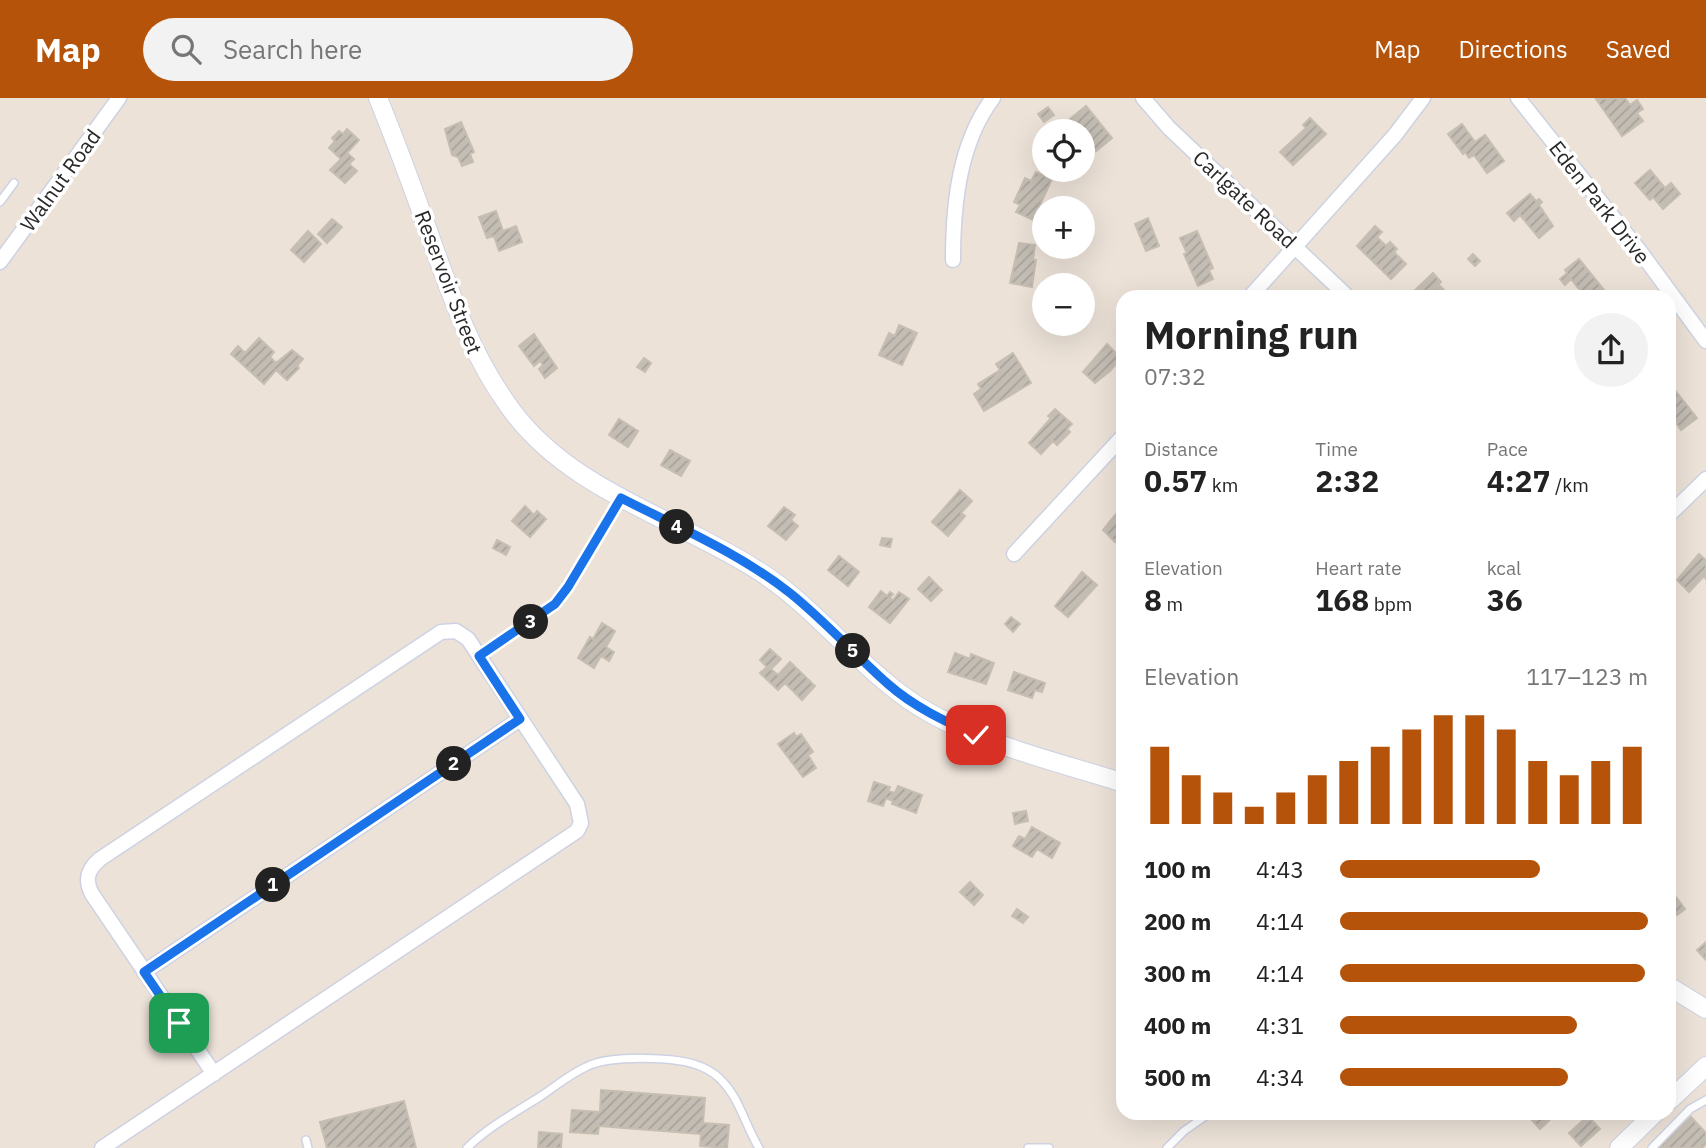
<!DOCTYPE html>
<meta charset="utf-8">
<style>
:root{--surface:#fff;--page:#f2f2f2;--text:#222;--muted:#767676;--accent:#b45309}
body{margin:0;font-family:"IBM Plex Sans",sans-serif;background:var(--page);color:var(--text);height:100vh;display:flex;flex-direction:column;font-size:26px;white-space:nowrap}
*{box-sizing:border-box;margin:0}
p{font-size:23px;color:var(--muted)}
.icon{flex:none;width:38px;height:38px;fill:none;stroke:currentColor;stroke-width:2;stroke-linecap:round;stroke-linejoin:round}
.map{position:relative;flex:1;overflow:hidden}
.side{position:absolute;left:1116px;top:192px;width:560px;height:830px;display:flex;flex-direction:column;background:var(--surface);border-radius:21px;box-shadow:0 7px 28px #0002}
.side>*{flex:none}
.buttons{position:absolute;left:1032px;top:21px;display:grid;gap:14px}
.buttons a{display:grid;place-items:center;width:63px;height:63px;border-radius:50%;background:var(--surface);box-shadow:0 7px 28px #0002;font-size:35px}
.pin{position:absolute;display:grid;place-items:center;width:60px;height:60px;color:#fff;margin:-30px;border-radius:14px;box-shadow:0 4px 10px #0006}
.km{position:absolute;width:35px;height:35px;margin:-18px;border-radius:50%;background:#222;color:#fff;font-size:19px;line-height:35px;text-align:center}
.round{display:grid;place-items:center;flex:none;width:74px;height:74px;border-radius:37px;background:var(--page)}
.summary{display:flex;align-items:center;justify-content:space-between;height:119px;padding:0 28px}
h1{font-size:38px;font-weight:800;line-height:52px}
.stats{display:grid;grid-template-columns:repeat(3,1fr);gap:10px;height:119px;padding:7px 28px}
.stats div{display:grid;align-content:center}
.stats b{font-size:30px;font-weight:800}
.stats small{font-size:19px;font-weight:400}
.stats p{font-size:19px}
.chart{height:196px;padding:14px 28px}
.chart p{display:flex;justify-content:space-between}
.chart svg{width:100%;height:126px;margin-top:7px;stroke:var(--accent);stroke-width:6}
ul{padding:0 28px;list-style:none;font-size:23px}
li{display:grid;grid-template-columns:112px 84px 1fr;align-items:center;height:52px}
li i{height:18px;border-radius:9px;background:var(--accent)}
header{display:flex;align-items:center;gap:42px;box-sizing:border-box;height:98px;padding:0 35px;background:var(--accent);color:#fff}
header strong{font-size:33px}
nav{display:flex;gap:38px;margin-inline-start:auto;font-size:24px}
.search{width:490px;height:63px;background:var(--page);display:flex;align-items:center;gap:18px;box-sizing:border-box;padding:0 24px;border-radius:38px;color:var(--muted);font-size:26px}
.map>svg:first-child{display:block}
</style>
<header>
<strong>Map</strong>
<div class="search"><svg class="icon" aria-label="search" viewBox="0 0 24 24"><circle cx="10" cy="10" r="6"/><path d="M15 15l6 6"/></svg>Search here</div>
<nav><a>Map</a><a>Directions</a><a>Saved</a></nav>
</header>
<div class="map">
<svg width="1706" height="1050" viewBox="0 0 1706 1050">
<defs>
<pattern id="building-hatch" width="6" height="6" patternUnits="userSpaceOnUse" patternTransform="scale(1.75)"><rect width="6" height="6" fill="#c3bdb4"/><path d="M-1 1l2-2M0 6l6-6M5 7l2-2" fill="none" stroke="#a8a29b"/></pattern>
</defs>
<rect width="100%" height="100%" fill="#ece2d8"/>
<path fill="url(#building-hatch)" stroke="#c7beb2" stroke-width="2" d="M1625 0 1630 7 1637 2 1643 11 1637 15 1643 23 1622 38 1596 1Z
M1086 8 1112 40 1096 53 1083 38V33H1080L1070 21Z
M1048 9 1054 17 1044 24 1038 16Z
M1310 20 1326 36 1293 67 1280 54 1306 30 1303 27Z
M461 24 474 54 470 56 473 64 462 68 458 59 452 57 445 31Z
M1462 26 1475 44 1485 37 1504 63 1487 75 1474 57 1469 60 1465 54 1463 56 1448 36Z
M347 31 359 42 347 55 354 61 349 66 357 73 345 85 330 72 341 61 329 50 335 43 332 40 339 33 343 36Z
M1650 72 1665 90 1671 85 1680 96 1663 111 1653 99 1650 102 1635 85Z
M1036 74 1052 81 1033 122 1016 114 1020 107 1014 104 1025 80 1031 83Z
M1530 96 1536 103 1539 101 1542 104 1539 107 1553 128 1539 140 1520 117 1514 123 1507 115Z
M496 113 503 133 516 128 522 144 499 153 494 138 487 140 479 119Z
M1148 120 1159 148 1146 153 1135 126Z
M332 121 342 129 327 145 318 136Z
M1375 128 1382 134 1377 139 1386 148 1390 144 1397 151 1394 154 1406 166 1391 181 1357 148Z
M308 133 321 146 304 164 291 152Z
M1197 133 1213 170 1209 172 1213 181 1198 188 1184 156 1187 155 1180 140Z
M1019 145 1035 147 1033 162H1036L1032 189 1010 185Z
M1473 156 1480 163 1475 168 1468 161Z
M1579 161 1604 192 1595 200H1586L1571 181 1565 187 1560 181 1567 175 1565 172Z
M1433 175 1441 184 1435 190 1437 191 1440 188 1445 193 1442 196 1446 200H1418L1413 194Z
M899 227 917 235 902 267 879 257 889 235 895 238Z
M534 236 557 270 545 280 539 271 543 267 540 263 534 268 519 248Z
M259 240 274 254 270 259 276 265 292 252 303 261 297 268 299 270 287 282 276 272 264 286 231 256 238 248 245 255Z
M1107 246 1121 260 1110 273 1095 285 1083 274Z
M1013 255 1031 285 984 313 974 296 981 291 978 286 1000 272 996 266Z
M644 260 651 265 645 274 637 269Z
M1671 287 1697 320 1681 332 1670 316Z
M1055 311 1072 326 1067 331 1070 334 1057 347 1053 343 1041 356 1029 345 1051 320 1048 318Z
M619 321 638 333 628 349 609 337Z
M670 352 690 363 681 378 661 367Z
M960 392 972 403 961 415 965 418 948 438 932 424Z
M1124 406V435L1115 444 1103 432Z
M525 408 534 417 537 413 546 421 530 439 512 423Z
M784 409 795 417 791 422 798 428 786 442 768 428Z
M882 440 892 441 890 449 880 447Z
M497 442 510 449 506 457 493 450Z
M1699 456 1706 462V481L1704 478 1689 494 1677 482Z
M839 458 859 474 848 488 828 472Z
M1082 474 1097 487 1068 519 1055 508Z
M929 479 942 492 931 503 918 491Z
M881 493 887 498 890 494 893 496 890 500 893 502 899 494 909 501 890 525 869 509Z
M1011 519 1020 526 1013 534 1005 526Z
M602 525 615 533 606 549 614 554 609 563 601 558 594 570 578 560 590 539 593 541Z
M770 551 781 561 771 571 778 577 790 564 815 588 802 602 785 585 778 592 760 575 767 569 760 562Z
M955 555 970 561 971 556 994 565 986 586 948 574Z
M1014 574 1045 585 1042 594 1035 592 1032 600 1008 592Z
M794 635 796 639 801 636 813 654 808 657 816 670 803 679 778 646Z
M874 684 890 689 888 693 895 695 898 688 922 697 916 715 892 706 893 703 886 700 883 708 868 703Z
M1026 713 1028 723 1015 726 1013 715Z
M1032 729 1060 745 1052 760 1037 751 1032 759 1013 748 1019 738 1025 741Z
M970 784 983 797 974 807 960 794Z
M1676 799 1685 811 1677 817 1670 807V803Z
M1017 811 1028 819 1023 825 1012 818Z
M1706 844V862L1697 852Z
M601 992 705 1000 703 1025 729 1027 727 1050 700 1048 701 1036 599 1028 598 1036 570 1034 572 1012 600 1014Z
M404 1003 416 1050H327L320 1024Z
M1535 1015H1557L1540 1031 1530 1020Z
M1588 1018 1600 1031 1581 1048 1569 1035Z
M1691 1019 1706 1035V1046L1702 1050H1658Z
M539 1034 562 1036 561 1050H538Z"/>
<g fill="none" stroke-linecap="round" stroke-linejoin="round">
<g stroke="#cdd2e3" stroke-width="10">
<path id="service" d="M0 104 14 85
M479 558 555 506 568 489 621 401
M306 1042 308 1050
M467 1050C488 1029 516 1014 541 998 556 988 570 976 586 969 609 957 678 958 702 969 709 972 718 978 723 984 740 1002 746 1029 759 1050
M1028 1050H1049
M1167 1050 1184 1033 1207 1017
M1652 1050 1690 1011 1706 1002"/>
</g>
<g stroke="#cdd2e3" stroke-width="17">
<path id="minor" d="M1143 0 1169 30 1349 200
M1518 0 1639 152 1706 243
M953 162C953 107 959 45 993 0
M0 164 119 0
M1249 200 1395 37 1423 0
M1670 416 1706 381
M1014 456 1124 337
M144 874 520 621
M102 1050 577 733 581 725 577 706 468 541 456 533 441 534 100 761C88 771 84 781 92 796L214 976"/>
</g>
<g stroke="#cdd2e3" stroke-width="20">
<path id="tertiary" d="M378 0C397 47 414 93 431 141 452 200 472 258 510 310 568 391 673 419 754 470 813 506 853 563 909 602 972 645 1052 662 1124 685
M1670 889 1706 911
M1670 1002 1706 968
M1619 1050 1655 1015"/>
</g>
<use href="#service" stroke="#fff" stroke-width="7"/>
<use href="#minor" stroke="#fff" stroke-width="14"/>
<use href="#tertiary" stroke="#fff" stroke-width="18"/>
</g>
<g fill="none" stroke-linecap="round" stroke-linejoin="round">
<g stroke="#fff" stroke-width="14">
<path id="route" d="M179 925 144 874 520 621 479 558 555 506 568 489 621 400C678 429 739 455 790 495 825 523 855 557 888 586 914 609 946 624 976 637"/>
</g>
<use href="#route" stroke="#1a73e8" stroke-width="9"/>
</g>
<g text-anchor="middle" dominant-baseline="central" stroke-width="7" stroke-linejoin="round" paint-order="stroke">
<g font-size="21" fill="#282828" stroke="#fff">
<text transform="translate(60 82) rotate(-54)">Walnut Road</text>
<text transform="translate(1245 101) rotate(43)">Carlgate Road</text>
<text transform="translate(1600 104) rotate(52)">Eden Park Drive</text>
<text transform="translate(449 184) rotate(69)">Reservoir Street</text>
</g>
</g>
</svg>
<div class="buttons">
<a><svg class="icon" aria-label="locate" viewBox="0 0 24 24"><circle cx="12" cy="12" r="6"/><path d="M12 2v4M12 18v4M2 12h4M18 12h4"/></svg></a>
<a>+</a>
<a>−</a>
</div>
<div class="pin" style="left:179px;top:925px;background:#1e9e55"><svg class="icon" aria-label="arrive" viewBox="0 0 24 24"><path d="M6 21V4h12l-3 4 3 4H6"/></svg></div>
<div class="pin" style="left:976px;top:637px;background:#d93025"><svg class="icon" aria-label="check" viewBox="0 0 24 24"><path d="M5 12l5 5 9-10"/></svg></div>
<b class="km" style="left:273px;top:787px">1</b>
<b class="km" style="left:454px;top:666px">2</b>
<b class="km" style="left:531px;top:524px">3</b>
<b class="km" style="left:677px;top:429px">4</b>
<b class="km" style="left:853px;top:553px">5</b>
<section class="side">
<div class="summary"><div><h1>Morning run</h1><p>07:32</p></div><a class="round"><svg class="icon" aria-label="share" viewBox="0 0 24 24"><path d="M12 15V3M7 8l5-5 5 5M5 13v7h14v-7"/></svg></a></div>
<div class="stats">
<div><p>Distance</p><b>0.57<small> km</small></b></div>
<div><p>Time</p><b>2:32</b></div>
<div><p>Pace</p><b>4:27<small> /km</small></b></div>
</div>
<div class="stats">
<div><p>Elevation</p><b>8<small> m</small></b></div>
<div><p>Heart rate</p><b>168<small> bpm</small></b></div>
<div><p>kcal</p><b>36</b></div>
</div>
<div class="chart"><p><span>Elevation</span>117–123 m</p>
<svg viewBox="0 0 160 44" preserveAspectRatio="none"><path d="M5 44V17M15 44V27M25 44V33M35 44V38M45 44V33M55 44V27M65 44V22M75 44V17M85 44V11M95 44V6M105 44V6M115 44V11M125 44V22M135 44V27M145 44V22M155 44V17"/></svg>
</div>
<ul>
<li><b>100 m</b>4:43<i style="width:65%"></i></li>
<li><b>200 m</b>4:14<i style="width:100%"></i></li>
<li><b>300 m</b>4:14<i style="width:99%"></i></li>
<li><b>400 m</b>4:31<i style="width:77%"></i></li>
<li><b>500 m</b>4:34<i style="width:74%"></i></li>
</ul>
</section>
</div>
